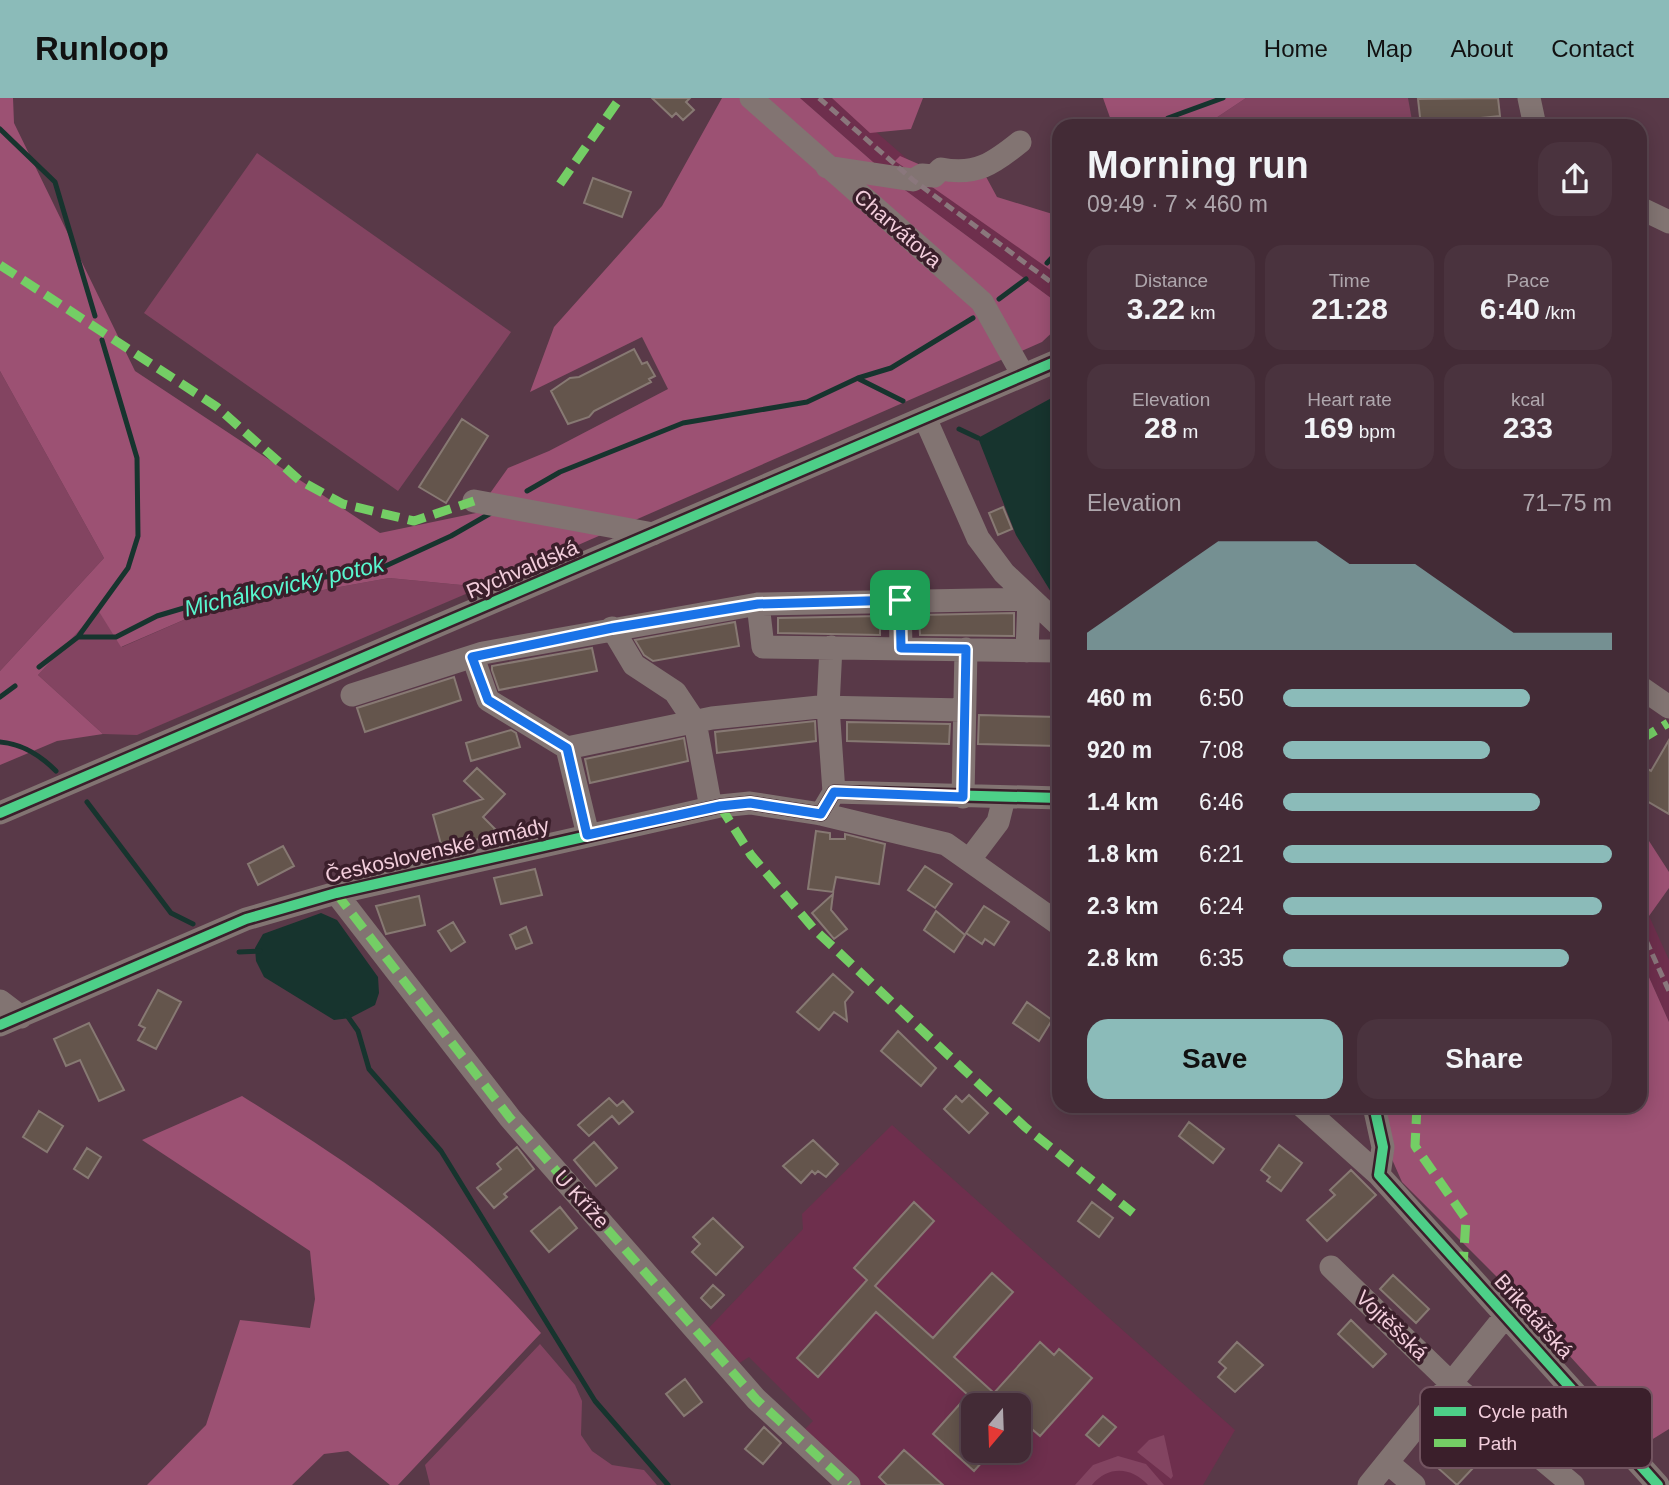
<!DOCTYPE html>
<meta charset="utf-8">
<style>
:root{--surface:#432b36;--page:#4a333e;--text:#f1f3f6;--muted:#afa7ad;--line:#5b4751;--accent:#8bbbb9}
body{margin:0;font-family:Helvetica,sans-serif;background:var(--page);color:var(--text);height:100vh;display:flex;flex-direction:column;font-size:26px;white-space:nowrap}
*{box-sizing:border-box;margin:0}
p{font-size:23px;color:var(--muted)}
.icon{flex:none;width:38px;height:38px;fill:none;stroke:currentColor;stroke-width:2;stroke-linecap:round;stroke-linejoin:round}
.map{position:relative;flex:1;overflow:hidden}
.details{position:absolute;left:1052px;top:21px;width:595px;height:994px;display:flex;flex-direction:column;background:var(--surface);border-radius:21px;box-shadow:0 4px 18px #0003,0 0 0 2px var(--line)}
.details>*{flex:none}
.needle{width:46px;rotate:199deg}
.fabs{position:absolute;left:961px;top:1295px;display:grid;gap:14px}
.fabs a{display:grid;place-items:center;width:70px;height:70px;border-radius:14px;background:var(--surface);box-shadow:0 4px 18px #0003,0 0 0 2px var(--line);font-size:35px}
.pin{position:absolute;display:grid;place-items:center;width:60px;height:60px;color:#fff;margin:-30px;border-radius:14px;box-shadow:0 4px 10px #0006}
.round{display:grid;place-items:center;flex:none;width:74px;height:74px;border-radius:21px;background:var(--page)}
.headline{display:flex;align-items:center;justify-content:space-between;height:119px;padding:0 35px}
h1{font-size:38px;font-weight:700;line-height:52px}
.figures{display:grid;grid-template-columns:repeat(3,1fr);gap:10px;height:119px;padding:7px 35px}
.figures div{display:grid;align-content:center;border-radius:18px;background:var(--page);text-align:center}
.figures b{font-size:30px;font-weight:700}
.figures small{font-size:19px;font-weight:400}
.figures p{font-size:19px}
.chart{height:196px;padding:14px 35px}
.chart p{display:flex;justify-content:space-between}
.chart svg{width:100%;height:126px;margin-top:7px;fill:var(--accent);opacity:.7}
.cta{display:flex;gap:14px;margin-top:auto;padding:14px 35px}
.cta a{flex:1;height:80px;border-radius:21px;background:var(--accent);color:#111;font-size:28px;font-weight:700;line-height:80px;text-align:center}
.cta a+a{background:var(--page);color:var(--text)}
ul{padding:0 35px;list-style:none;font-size:23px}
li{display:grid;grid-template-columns:112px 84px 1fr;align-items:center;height:52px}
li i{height:18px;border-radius:9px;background:var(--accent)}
header{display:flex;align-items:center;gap:42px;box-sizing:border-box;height:98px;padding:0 35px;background:var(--accent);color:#111}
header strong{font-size:33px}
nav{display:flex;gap:38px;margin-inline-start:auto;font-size:24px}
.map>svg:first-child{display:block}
</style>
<header>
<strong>Runloop</strong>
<nav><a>Home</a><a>Map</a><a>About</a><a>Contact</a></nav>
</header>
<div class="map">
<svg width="1669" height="1387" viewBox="0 0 1669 1387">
<rect width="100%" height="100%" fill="#593948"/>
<path fill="#6e2f4d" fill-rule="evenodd" d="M800 0H837L921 73 1059 174V206L905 92Z
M1640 798 1669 862V924L1640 859Z
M892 1027 1235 1332 1203 1387H858L801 1335 813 1323 749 1259 733 1269 704 1235 803 1131 802 1116ZM973 1307H1018V1353H973Z"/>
<path fill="#834461" d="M1246 0H1408L1413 28H1204Z
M257 55 511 234 398 393 144 215Z
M0 273 104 460 0 573Z
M389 480 482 489 137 637 103 636 38 577 98 511 122 549 202 514Z
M540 1246 575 1287 582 1303 581 1337 592 1353 612 1367 644 1372 657 1387H430L425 1367Z
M1164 1337 1173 1378 1171 1381 1137 1354 1149 1342Z
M1118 1358 1146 1366 1164 1387H1148C1132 1369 1108 1367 1092 1387H1075L1093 1367Z"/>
<path fill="#9c5173" d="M0 0H13L14 25 135 273 380 435 476 415 508 370 549 353 668 291 642 239 530 294 554 229 662 108 722 0H800L905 92 1059 206V228L1042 244 482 489 389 480 202 514 121 549 98 512 38 577 103 636 57 643 0 667V573L104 460 0 273Z
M832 0H923L911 31 870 35Z
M1103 0H1246L1204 28H1113Z
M900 58 930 71 984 75 997 99 1059 118V178L895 63Z
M1640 729 1669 774V790L1649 818 1640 798Z
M1640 859 1669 924V1331L1648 1344 1505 1187 1402 1084 1391 1059 1382 1008H1640Z
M242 998C353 1068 454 1133 541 1235L398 1387H390L348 1353 324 1356 292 1387H147L206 1327 240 1222 310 1230 315 1201 310 1153 142 1042Z"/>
<path fill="#17342e" d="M1059 296V507L1016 437 978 340Z
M321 815 337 822 378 879 379 895 375 907 350 920 334 922 264 879 256 863 255 850 263 836Z"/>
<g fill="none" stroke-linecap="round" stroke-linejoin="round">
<path stroke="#17342e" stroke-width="5" d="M1161 28 1168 20 1223 0
M0 31 55 84 95 218
M1047 165 1059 152
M999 201 1026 181
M859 281 903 303
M959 331 978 340
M527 393 560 374 683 325 807 304 858 280 891 270 973 220
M78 539H116L157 518 251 490 379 471 451 438 491 415
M39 569 78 539 128 470 138 438 137 360 102 242
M0 599 15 588
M0 644C23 646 40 657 56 673
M87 704 171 815 193 826
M239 854 260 853
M346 916 358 933 369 971 441 1053 595 1303 668 1387"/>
</g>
<path fill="#64554c" stroke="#877973" stroke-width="2" d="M652 0H690L686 4 694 12 683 22 676 15 672 19Z
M1498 0 1500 18 1472 21 1473 28H1421L1418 1Z
M593 80 631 94 622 119 584 105Z
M634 251 642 266 647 264 655 278 649 281 651 284 594 313 589 319 568 326 551 293 570 280 579 279Z
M462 321 488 338 446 405 419 389Z
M1003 409 1012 431 998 437 989 415Z
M1014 515V538L920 537 919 517Z
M880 518V537L778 535V520Z
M735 524 739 548 653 563 644 557 635 542Z
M592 550 597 573 499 592 492 572V568Z
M454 579 461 602 365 634 357 610Z
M979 617 1059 619V648L978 646Z
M815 623 816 643 717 655 715 634Z
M847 624 950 626 949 646 847 643Z
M511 632 516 635 520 649 471 663 466 645Z
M684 640 688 663 590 685 585 661Z
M1669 642V716L1640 699V667L1651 673Z
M477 670 505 696 483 719 495 731 487 739 442 750 433 717 483 701 464 683Z
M816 733 830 735V741H845V736L885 746 879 786 836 779 833 794 808 791Z
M283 748 294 768 258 787 248 766Z
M925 768 952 786 935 810 908 792Z
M535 771 542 797 501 806 494 780Z
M833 796 831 812 847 831 834 841 812 815Z
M419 798 425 827 386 836 376 808Z
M984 808 1009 824 994 847 985 841 982 846 966 835Z
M936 813 965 837 954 854 924 832Z
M453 824 465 844 451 853 438 833Z
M526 829 532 845 516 851 510 837Z
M833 876 853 894 845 904 847 923 834 914 819 932 797 914Z
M158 892 181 904 156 951 138 942 145 930 139 927Z
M1027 904 1052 922 1039 943 1013 925Z
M89 925 124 992 99 1003 80 962 66 968 54 941Z
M898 933 936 970 921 988 881 953Z
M969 997 988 1015 969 1035 944 1011 956 998 962 1004Z
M609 1000 617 1008 623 1003 633 1014 619 1026 612 1018 589 1038 578 1027Z
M39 1013 63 1028 47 1054 23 1039Z
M1189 1024 1224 1051 1213 1065 1179 1038Z
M813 1042 838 1066 826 1079 818 1073 815 1076 812 1073 801 1085 783 1068Z
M594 1044 617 1070 596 1088 574 1062Z
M1279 1047 1302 1065 1281 1093 1267 1083 1270 1079 1261 1072Z
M517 1049 534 1071 504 1096 507 1099 494 1110 477 1090 501 1071 497 1066Z
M87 1050 101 1059 88 1080 74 1071Z
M1351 1072 1376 1097 1327 1143 1307 1122 1335 1097 1330 1092Z
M914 1104 934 1123 875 1188 933 1240 992 1175 1013 1194 954 1259 994 1295 1040 1244 1054 1257 1059 1251 1092 1280 1040 1338 1018 1319V1307H973V1353H992L974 1373 933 1336 968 1297 876 1214 818 1279 797 1260 867 1182 854 1170Z
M1092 1104 1113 1120 1099 1139 1078 1123Z
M560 1109 577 1130 549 1154 531 1133Z
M713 1120 743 1149 716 1177 692 1154 700 1146 693 1139Z
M1393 1177 1429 1211 1416 1225 1380 1191Z
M713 1187 724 1197 711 1210 701 1200Z
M1351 1222 1386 1256 1373 1269 1338 1236Z
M1237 1244 1263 1267 1235 1294 1218 1279 1226 1270 1219 1264Z
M685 1281 702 1304 684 1318 666 1296Z
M1103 1318 1116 1329 1099 1348 1086 1337Z
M764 1329 781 1345 763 1366 745 1351Z
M1467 1335 1489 1353 1457 1387 1438 1370Z
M904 1352 912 1359 943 1387H887L879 1379Z"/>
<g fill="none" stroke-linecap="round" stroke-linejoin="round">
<path stroke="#827472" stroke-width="23" d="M751 0 982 204 1023 277
M1529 0 1535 28
M827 69 913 82 922 77 934 78 941 71C976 78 994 65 1020 44
M1640 110 1669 124
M925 320 978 440 1004 475 1059 527
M474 403 653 436
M900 502 901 550
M758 506 763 549 1059 553
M612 530 634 567 675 594 695 624 711 710
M831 549 828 609 834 694
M473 559 488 602 567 650
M1640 589 1669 609
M352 597 483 555 758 506 1029 501 1027 553
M963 699 966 551
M0 715 1059 262
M821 716 834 694 1059 700
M588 737 567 650 712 620 819 609 964 612
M970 761 998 724 1004 700
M336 795 510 1020 756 1301 849 1387
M0 903 21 919
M0 927 246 821 336 795 720 708 750 705 821 716 946 746 1059 826
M1302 1008 1379 1077 1658 1387
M1374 1008 1383 1049 1379 1077
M1331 1169 1452 1286 1573 1387
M1388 1365 1414 1387
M1369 1387 1507 1216"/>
<path stroke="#8a777c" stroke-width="5" stroke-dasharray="10 5" stroke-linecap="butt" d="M819 0 913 82 1059 190
M1640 829 1669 893"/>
<path stroke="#74ce65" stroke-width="9" stroke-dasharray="18 9" stroke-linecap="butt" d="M560 86 620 0
M0 167 217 309 299 382 343 406 414 423 474 403
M1640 642 1668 625
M720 708 751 757 814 831 1025 1029 1133 1115
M336 795 510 1020 756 1301 849 1387
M1417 1008 1415 1048 1466 1121 1463 1168"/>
<g stroke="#3b1f2b" stroke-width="15">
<path id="cycleway" d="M0 715 1059 262
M0 927 246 821 336 795 720 708 750 705 821 716 834 694 1059 700
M1374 1008 1383 1049 1379 1077 1658 1387"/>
</g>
<use href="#cycleway" stroke="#4dcf88" stroke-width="10"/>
</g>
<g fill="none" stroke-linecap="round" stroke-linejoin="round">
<g stroke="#fff" stroke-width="14">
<path id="route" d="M900 502 901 550 966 551 963 699 834 694 821 716 750 705 720 708 587 737 567 650 488 602 472 559 612 530 758 506Z"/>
</g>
<use href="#route" stroke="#1a73e8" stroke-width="9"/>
</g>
<g text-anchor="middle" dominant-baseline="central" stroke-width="7" stroke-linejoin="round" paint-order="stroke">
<g font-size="21" fill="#f3cedc" stroke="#3b1f2b">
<text transform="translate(898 130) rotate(41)">Charvátova</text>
<text transform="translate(522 471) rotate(-23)">Rychvaldská</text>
<text transform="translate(437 752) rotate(-13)">Československé armády</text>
<text transform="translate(582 1101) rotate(48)">U Kříže</text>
<text transform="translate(1534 1218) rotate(48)">Briketářská</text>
<text transform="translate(1392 1227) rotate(44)">Vojtěšská</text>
</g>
<g font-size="23" font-style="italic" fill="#58f6ce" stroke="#3b1f2b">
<text transform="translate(284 488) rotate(-13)">Michálkovický potok</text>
</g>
</g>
<rect x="1420" y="1289" width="232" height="81" rx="10" fill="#3b1f2b" stroke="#725460" stroke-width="2"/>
<rect x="1434" y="1309" width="32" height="9" fill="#4dcf88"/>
<rect x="1434" y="1341" width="32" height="8" fill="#74ce65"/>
<g font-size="19" fill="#f3cedc">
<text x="1478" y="1320">Cycle path</text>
<text x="1478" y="1352">Path</text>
</g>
</svg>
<div class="fabs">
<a><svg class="needle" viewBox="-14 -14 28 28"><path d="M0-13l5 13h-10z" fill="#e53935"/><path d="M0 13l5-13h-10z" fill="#afa7ad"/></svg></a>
</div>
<div class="pin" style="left:900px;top:502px;background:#1e9e55"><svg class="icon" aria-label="arrive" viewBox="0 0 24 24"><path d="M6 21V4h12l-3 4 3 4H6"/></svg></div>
<section class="details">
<div class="headline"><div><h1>Morning run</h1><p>09:49 · 7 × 460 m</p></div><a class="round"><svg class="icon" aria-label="share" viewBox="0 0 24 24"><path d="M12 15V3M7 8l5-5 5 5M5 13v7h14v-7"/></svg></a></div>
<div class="figures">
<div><p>Distance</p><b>3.22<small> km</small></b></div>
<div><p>Time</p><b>21:28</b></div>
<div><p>Pace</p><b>6:40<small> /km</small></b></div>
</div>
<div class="figures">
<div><p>Elevation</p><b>28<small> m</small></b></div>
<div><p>Heart rate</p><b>169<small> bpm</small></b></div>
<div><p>kcal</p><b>233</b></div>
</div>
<div class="chart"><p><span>Elevation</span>71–75 m</p>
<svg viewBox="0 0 160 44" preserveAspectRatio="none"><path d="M0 44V38L10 30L20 22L30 14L40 6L50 6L60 6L70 6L80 14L90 14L100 14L110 22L120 30L130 38L140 38L150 38L160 38V44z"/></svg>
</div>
<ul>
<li><b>460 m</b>6:50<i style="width:75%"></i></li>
<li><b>920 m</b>7:08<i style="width:63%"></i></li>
<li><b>1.4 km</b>6:46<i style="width:78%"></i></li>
<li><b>1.8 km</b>6:21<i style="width:100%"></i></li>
<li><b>2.3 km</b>6:24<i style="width:97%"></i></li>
<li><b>2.8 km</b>6:35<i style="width:87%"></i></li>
</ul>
<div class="cta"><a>Save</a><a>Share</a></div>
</section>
</div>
